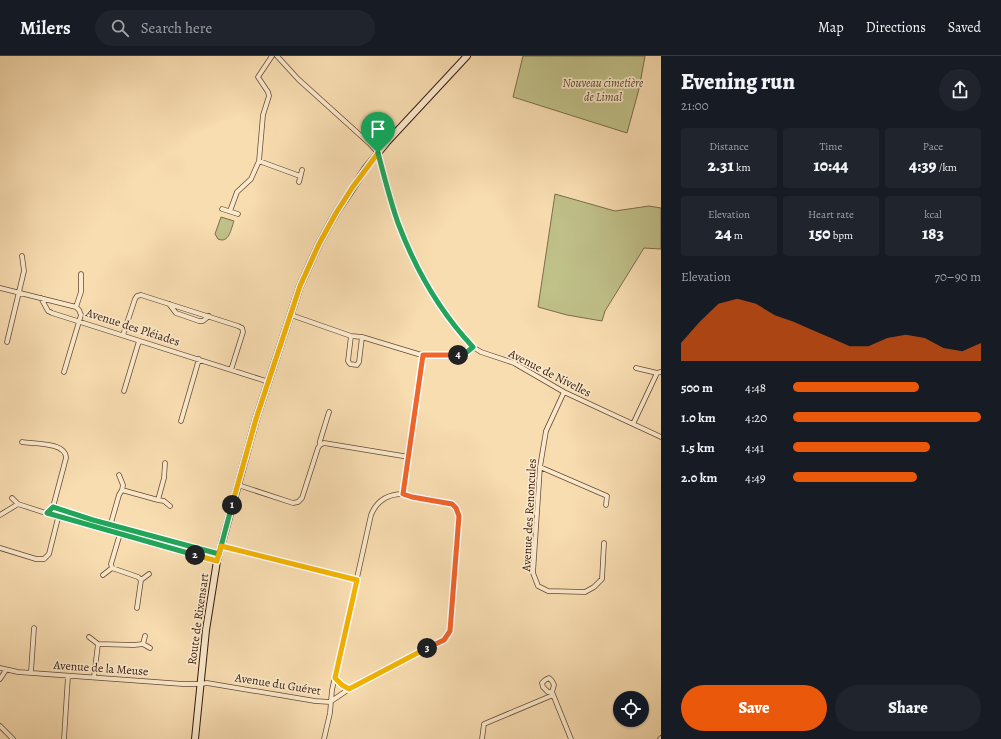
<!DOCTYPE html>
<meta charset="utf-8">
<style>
:root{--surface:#171b24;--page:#20242c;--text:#f1f3f6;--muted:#9ea1a6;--line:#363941;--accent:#ea580c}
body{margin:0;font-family:Alegreya,serif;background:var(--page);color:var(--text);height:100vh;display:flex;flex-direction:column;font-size:15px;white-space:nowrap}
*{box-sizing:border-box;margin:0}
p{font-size:13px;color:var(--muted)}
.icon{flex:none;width:22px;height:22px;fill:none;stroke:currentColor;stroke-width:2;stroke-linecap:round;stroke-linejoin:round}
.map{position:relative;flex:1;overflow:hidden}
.panel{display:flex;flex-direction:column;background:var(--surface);width:340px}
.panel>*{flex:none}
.controls{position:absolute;left:613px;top:635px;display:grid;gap:8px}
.controls a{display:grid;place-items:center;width:36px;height:36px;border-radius:50%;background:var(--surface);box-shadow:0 1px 3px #0004;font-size:20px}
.pin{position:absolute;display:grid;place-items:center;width:34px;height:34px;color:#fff;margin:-41px -17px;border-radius:50% 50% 50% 0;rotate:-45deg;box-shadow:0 0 4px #0007}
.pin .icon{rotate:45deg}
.km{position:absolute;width:20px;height:20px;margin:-10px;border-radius:50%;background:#222;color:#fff;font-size:11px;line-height:20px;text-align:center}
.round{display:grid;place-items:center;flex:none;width:42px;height:42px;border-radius:21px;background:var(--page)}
.overview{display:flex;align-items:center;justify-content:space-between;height:68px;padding:0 20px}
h1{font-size:22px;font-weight:800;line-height:30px}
.metrics{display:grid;grid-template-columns:repeat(3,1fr);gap:6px;height:68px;padding:4px 20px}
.metrics div{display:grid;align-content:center;border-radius:4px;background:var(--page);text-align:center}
.metrics b{font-size:17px;font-weight:800}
.metrics small{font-size:11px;font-weight:400}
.metrics p{font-size:11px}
.chart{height:112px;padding:8px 20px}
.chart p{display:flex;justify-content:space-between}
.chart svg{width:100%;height:72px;margin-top:4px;fill:var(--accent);opacity:.7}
.primary-button{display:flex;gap:8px;margin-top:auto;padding:8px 20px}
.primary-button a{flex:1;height:46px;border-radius:24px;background:var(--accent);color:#fff;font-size:16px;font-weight:800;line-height:46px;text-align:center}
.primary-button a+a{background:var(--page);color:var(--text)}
ul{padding:0 20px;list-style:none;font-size:13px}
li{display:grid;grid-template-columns:64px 48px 1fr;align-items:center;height:30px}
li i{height:10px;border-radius:5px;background:var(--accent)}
header{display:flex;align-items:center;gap:24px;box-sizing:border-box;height:56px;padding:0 20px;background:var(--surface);border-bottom:1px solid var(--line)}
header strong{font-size:19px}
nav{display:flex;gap:22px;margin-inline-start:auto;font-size:14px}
.search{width:280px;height:36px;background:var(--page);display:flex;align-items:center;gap:10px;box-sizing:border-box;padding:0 14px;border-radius:22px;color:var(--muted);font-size:15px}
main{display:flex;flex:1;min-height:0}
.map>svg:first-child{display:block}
</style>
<header>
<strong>Milers</strong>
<div class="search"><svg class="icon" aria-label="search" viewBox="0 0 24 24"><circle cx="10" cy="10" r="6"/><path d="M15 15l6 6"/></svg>Search here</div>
<nav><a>Map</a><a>Directions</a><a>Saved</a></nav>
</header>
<main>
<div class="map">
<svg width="661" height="683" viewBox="0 0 661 683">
<rect width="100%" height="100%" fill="#f8ddb1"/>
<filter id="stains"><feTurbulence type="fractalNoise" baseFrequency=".005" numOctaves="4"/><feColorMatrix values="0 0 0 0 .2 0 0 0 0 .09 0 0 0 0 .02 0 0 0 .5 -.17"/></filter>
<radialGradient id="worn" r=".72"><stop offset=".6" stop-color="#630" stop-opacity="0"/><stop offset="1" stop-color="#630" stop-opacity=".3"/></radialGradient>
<path fill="#c0c089" stroke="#7c6c4a" d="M523 0H645L639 33 627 77 513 41Z
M555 138 615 155 649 150 661 152V193L644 192 605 255 602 265 567 259 538 251Z
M221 161 234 165C231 173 229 188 218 183L215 178Z"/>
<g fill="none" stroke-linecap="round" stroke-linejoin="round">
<g stroke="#674a35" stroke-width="5.5">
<path id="street" d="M277 0 298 23 370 88 378 97 398 166 418 212 439 248 452 266 473 291 481 296 514 307 564 336 661 381
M259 105 300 120
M299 126 302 114
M222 153 238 158
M230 155 237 136 251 123 259 105 263 59 269 40 268 36 258 21 272 0
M0 232 76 251 79 254 81 259 64 316
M41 242 48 255 52 257 269 326
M169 248 176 257 199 265H203L209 260
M76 251 81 236V218
M291 259 351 280 362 281 418 298 458 299 467 296 473 291
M123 279 135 243 137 240 141 239 238 270 242 272 243 276 231 314
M351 280 348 305 350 308 357 309 359 306 362 281
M7 286 24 215 22 200
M636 312 657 317 661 316
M124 335 139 285
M564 336 546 375 540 411 533 517 538 530 548 535 585 536 594 531 602 523 604 487
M181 365 199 303
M633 368 657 317
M22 386C34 388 66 386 66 402L53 451 47 457
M320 389V385L329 356
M540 411 607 440 606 449
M119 419 123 429 122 434
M238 429 293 447 298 446 302 442 318 392 320 389 324 387 409 401
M12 442 18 448
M158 444 164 445 170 450
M53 451 93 464 219 498
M0 459 18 448 58 461 81 466 217 505
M109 474 119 439 122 434 158 444 164 422 165 407
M221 490 357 524
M0 492 36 503H44L49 498 60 454
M112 512 138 521 141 524 137 552
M103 519 112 512 111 508 122 471
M141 524 149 518
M89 581 98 588
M143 588 145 580
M0 612 18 616 183 628H201L207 627 315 645 330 646 349 633 444 584 448 579 450 572 459 466C459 460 459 455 455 451 450 444 414 442 403 438L423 299
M31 616 34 572
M94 621 98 588 134 589 143 588 150 592
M335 621 341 629 349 633
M0 623 6 614
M552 636 554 629 552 625 549 622 545 624 542 627 543 631 548 636H552L571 683
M0 670 13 683
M64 683 68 620
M324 683 330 657 332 634 371 459C377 444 388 438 403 438
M482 683 484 668 553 639
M660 683 661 682"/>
</g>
<g stroke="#37190c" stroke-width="8">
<path id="secondary" d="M195 683 206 574 217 505 256 363 300 230 319 188 336 157 366 112 387 86 467 0"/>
</g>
<use href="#street" stroke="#fae9cc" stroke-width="4"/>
<use href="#secondary" stroke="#fae9cc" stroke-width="6"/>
</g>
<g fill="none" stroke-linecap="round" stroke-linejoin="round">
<g stroke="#fff" stroke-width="8">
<path id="split-1" d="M232 449 256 363 300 230 319 188 336 157 352 132 378 97"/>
</g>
<g stroke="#fff" stroke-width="8">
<path id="split-2" d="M195 499 47 457 53 451 93 464 219 498 232 449"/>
</g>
<g stroke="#fff" stroke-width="8">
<path id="split-3" d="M195 499 217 505 221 490 357 524 335 622 342 629 349 633 427 592"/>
</g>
<g stroke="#fff" stroke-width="8">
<path id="split-4" d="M427 592 444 584 450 575 459 460 456 452 452 448 412 441 403 438 423 299H458"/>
</g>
<g stroke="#fff" stroke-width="8">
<path id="split-5" d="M378 97C384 120 390 144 398 167 415 212 440 256 473 291L467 296 458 299"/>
</g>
<use href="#split-1" stroke="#f5b400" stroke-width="5"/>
<use href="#split-2" stroke="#22a559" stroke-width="5"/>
<use href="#split-3" stroke="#f5b400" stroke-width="5"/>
<use href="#split-4" stroke="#f0652b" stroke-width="5"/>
<use href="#split-5" stroke="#22a559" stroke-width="5"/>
</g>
<g text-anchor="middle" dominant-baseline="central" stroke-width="3.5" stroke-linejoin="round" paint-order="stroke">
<g font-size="12" font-style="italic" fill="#604b32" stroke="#fae9cc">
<text x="603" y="27">Nouveau cimetière<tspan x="603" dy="14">de Limal</tspan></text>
</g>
<g font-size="12" fill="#37190c" stroke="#fae9cc">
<text transform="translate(133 271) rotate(18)">Avenue des Pléiades</text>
<text transform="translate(550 317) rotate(27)">Avenue de Nivelles</text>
<text transform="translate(529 459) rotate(-87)">Avenue des Renoncules</text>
<text transform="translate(198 563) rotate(-82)">Route de Rixensart</text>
<text transform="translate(101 612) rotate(4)">Avenue de la Meuse</text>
<text transform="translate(278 628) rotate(9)">Avenue du Guéret</text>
</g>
</g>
<rect width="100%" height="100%" filter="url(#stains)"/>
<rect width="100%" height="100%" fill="url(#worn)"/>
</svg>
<div class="controls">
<a><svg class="icon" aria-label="locate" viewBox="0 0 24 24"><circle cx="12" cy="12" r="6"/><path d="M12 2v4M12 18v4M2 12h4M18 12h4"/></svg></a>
</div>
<div class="pin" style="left:378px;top:97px;background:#1e9e55"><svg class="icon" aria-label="arrive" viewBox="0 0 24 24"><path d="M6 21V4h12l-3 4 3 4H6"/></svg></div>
<b class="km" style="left:232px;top:449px">1</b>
<b class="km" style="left:195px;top:499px">2</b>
<b class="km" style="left:427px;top:592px">3</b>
<b class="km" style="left:458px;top:299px">4</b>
</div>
<section class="panel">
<div class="overview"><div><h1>Evening run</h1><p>21:00</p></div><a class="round"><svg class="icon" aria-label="share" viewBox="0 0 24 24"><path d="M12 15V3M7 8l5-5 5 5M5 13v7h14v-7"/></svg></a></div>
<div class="metrics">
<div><p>Distance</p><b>2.31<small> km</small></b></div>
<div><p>Time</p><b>10:44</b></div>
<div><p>Pace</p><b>4:39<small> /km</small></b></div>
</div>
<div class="metrics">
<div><p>Elevation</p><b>24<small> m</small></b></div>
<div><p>Heart rate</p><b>150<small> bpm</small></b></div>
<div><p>kcal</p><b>183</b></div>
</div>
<div class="chart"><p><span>Elevation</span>70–90 m</p>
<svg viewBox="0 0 160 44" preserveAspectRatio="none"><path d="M0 44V33L10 20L20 9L30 6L40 9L50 16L60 20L70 25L80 30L90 35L100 35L110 30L120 28L130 30L140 36L150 38L160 33V44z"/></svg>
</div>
<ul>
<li><b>500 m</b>4:48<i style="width:67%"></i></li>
<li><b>1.0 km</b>4:20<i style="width:100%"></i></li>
<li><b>1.5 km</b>4:41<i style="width:73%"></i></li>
<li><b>2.0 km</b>4:49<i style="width:66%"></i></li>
</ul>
<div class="primary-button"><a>Save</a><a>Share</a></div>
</section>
</main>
